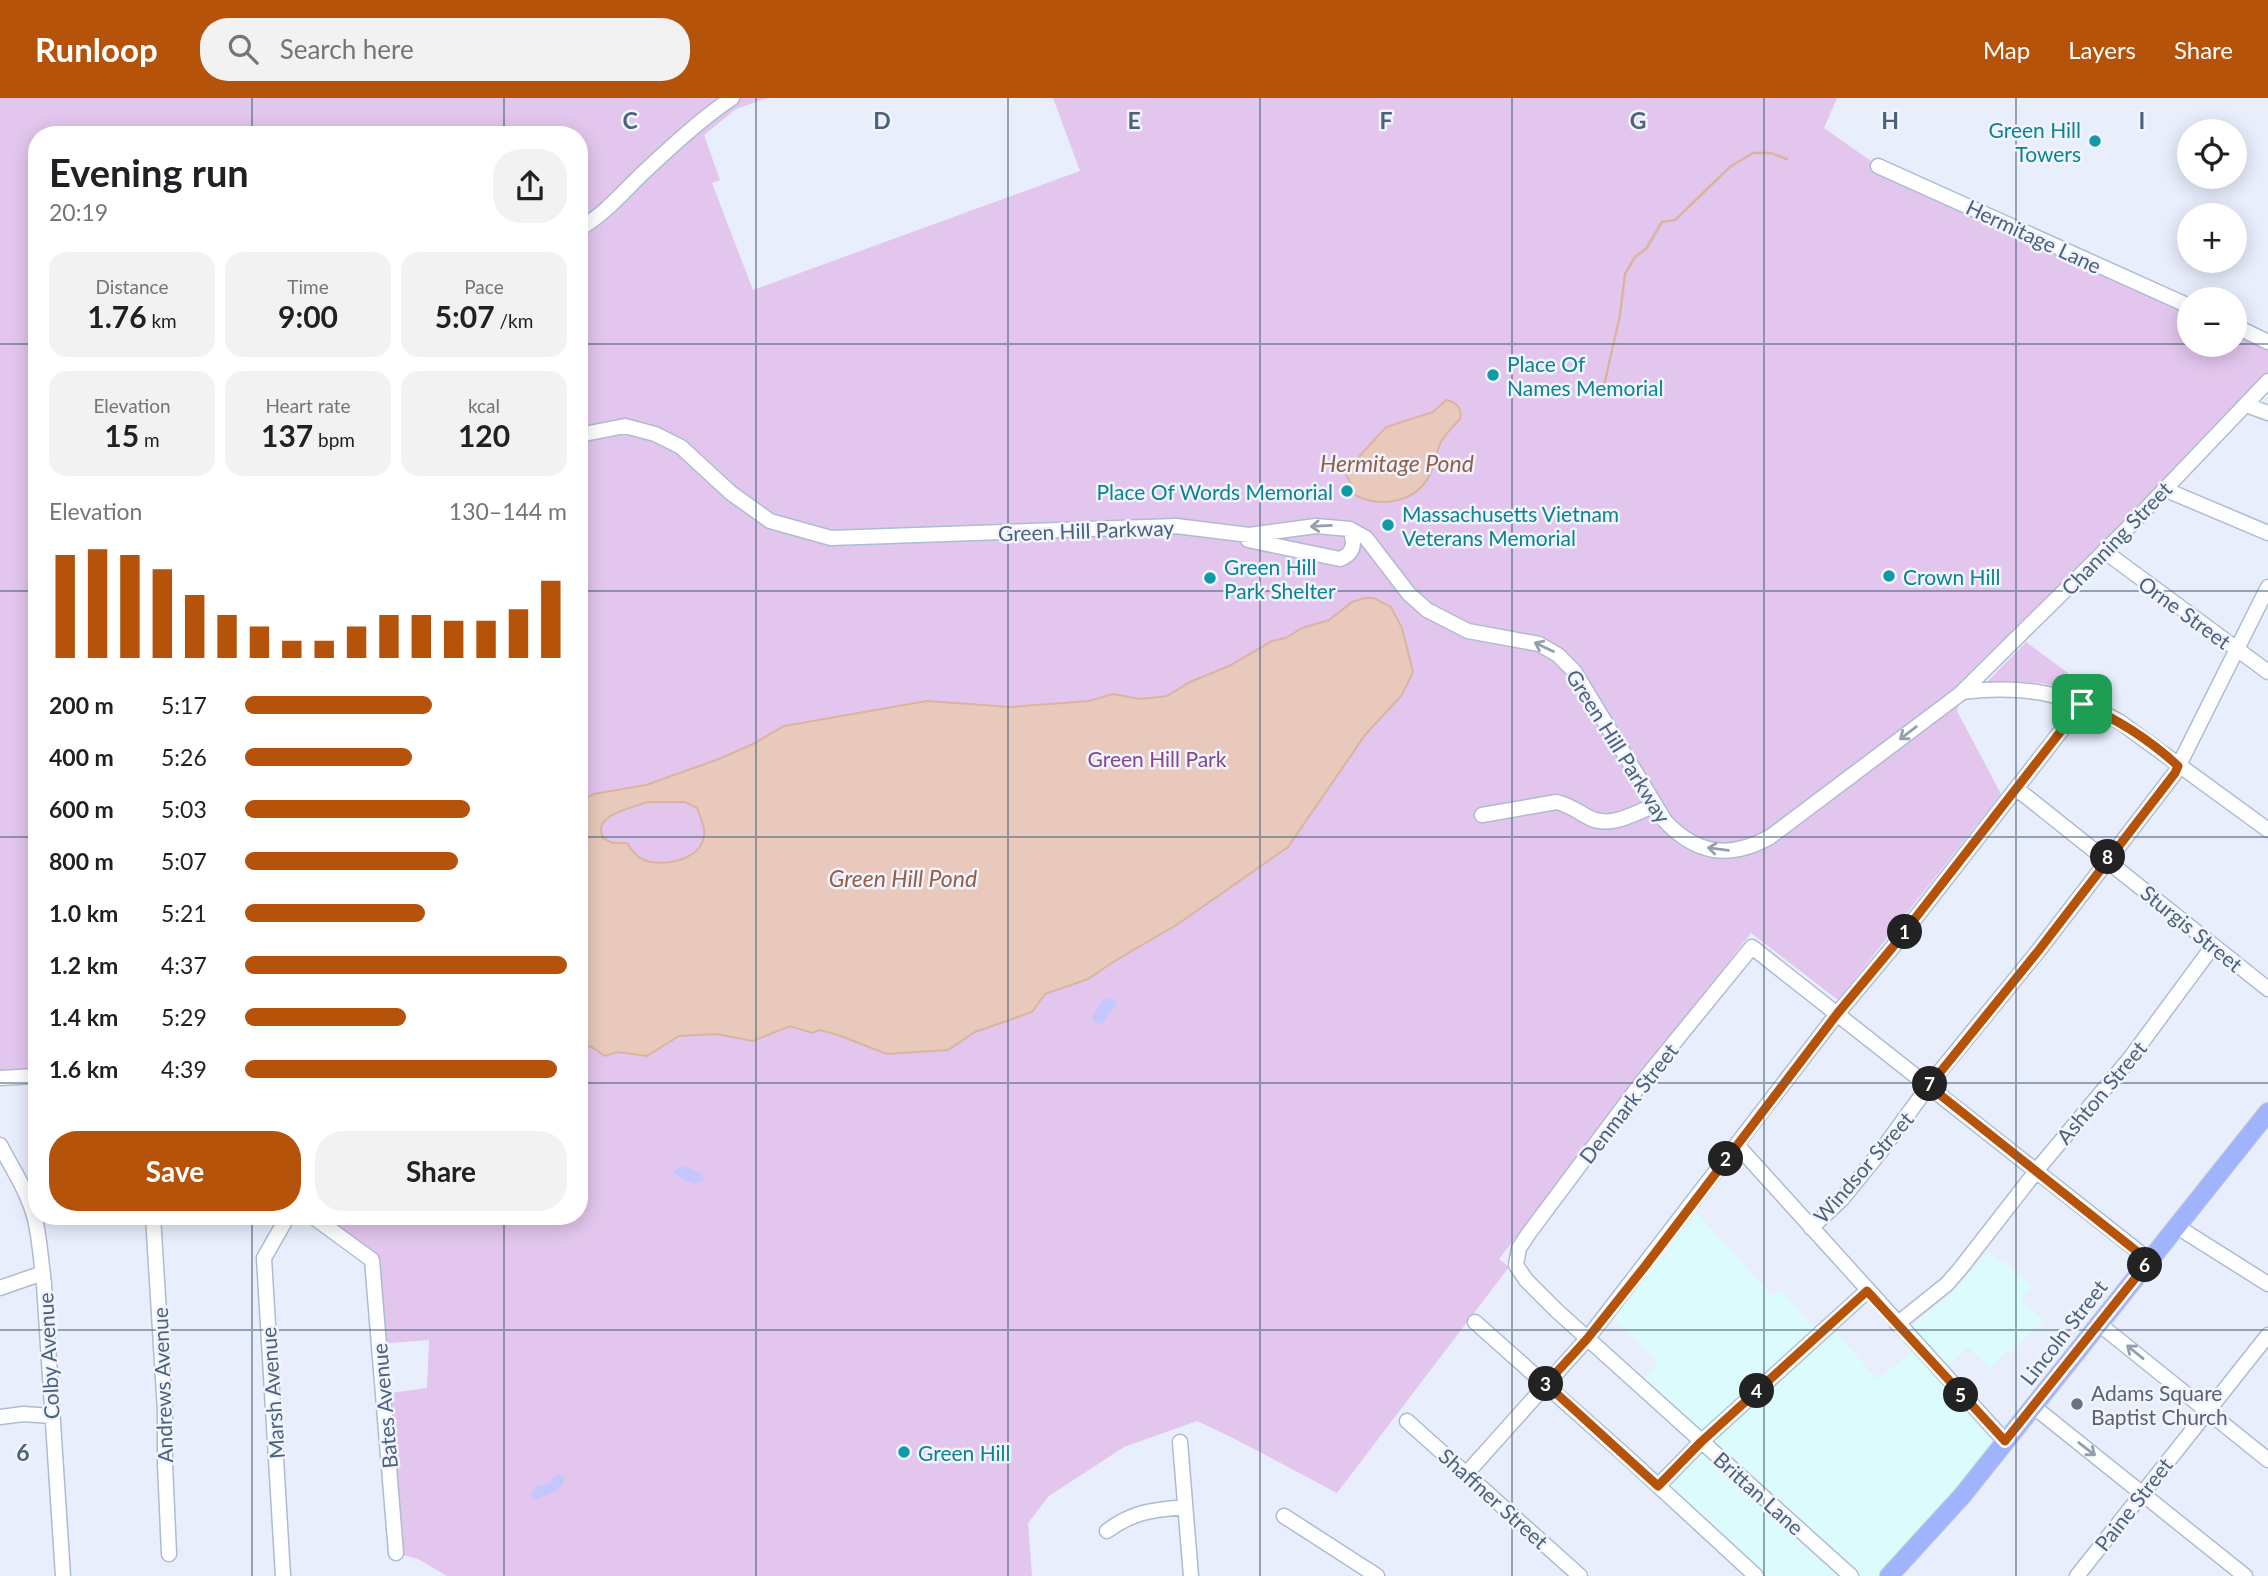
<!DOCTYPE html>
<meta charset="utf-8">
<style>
:root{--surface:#fff;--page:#f2f2f2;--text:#202124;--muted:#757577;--accent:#b45309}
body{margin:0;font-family:Lato,sans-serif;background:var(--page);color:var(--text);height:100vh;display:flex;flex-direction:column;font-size:26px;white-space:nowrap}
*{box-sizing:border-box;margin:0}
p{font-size:23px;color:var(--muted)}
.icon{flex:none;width:38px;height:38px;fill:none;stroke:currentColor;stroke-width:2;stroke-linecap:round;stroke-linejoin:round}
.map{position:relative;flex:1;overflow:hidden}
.details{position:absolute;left:28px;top:28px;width:560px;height:1099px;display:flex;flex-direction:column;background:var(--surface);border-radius:28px;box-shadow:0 4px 18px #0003}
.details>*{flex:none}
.fabs{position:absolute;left:2177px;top:21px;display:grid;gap:14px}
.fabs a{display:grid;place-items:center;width:70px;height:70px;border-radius:50%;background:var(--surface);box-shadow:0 4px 18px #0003;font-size:35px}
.pin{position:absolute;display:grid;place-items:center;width:60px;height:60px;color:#fff;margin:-30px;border-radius:14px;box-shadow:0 4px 10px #0006}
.km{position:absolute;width:35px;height:35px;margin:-18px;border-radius:50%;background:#222;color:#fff;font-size:19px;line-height:35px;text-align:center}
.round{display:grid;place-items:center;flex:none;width:74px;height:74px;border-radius:28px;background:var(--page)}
.summary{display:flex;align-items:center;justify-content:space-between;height:119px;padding:0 21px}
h1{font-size:38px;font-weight:700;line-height:52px}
.metrics{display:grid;grid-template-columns:repeat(3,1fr);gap:10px;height:119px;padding:7px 21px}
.metrics div{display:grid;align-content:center;border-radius:18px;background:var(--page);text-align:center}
.metrics b{font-size:30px;font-weight:700}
.metrics small{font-size:19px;font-weight:400}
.metrics p{font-size:19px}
.chart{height:196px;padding:14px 21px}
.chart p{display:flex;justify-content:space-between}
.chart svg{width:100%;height:126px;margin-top:7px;stroke:var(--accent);stroke-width:6}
.action{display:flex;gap:14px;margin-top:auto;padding:14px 21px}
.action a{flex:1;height:80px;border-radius:28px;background:var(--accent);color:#fff;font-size:28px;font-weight:700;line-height:80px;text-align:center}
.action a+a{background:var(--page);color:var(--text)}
ul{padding:0 21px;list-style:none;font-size:23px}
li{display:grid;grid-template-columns:112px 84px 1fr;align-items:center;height:52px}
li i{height:18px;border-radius:9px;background:var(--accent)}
header{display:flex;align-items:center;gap:42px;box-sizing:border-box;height:98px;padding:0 35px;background:var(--accent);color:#fff}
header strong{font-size:33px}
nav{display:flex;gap:38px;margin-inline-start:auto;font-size:24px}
.search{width:490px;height:63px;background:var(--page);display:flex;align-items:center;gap:18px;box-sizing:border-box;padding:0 24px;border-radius:28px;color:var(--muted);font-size:26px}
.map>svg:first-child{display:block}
</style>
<header>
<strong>Runloop</strong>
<div class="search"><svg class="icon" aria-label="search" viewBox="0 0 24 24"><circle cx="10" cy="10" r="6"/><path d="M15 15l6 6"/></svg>Search here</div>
<nav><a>Map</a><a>Layers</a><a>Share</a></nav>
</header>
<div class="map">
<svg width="2268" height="1478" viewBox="0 0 2268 1478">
<rect width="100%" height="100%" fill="#e9eefd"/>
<path fill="#dcfbfc" d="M1696 1114 1773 1199 1781 1192 1812 1227 1829 1240 1835 1234 1877 1281 1925 1244 1911 1228 1955 1193 1988 1153 2032 1187 2020 1202 2044 1222 2036 1232 2028 1236 2011 1255 2007 1252 1990 1270 1968 1249 1941 1275 2005 1343 1889 1478H1756L1658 1388 1701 1344 1638 1287 1658 1266 1614 1220Z"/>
<path fill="#e3c6ed" d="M0 0H767L736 11 704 37 720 82 712 85 753 192 1080 73 1053 0H1837L1824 30 1878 68 2189 208V247H2235V228L2268 244V283L1962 594 1957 613 2001 696 1838 902 1751 835 1499 1161 1509 1169 1337 1395 1235 1341 1197 1323 1124 1349 1049 1398 1028 1425 1032 1478H447L418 1461 396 1455 382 1296 427 1290 429 1242 378 1246 372 1162 312 1118H579V37H37V978L0 980Z
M2026 544 2068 575 2058 589 2041 585 1987 584Z"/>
<path fill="#c3c7fe" d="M1109 900 1116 904V908L1108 916 1103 925 1096 926 1092 920 1102 903Z
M683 1068 702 1076 704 1082 694 1086 680 1080 673 1073Z
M560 1376 564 1380C562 1394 548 1396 537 1401L532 1399V1394L538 1387 549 1386 556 1377Z"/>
<path fill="#e9c9bc" stroke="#dbb4a1" stroke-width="2" fill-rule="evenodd" d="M1446 302C1456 304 1463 310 1460 321 1454 328 1447 334 1442 342 1436 352 1436 364 1431 374 1418 404 1382 411 1355 397L1346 375 1348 367 1355 363 1386 329 1433 314Z
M1365 500H1374L1391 509 1402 530 1413 574 1402 597 1365 637 1288 749 1178 826 1113 864 1088 881 1045 896 1032 914 975 934 948 952 887 956 838 937 820 932 812 935 790 928 753 943 716 936 679 938 647 958 617 954 605 958 590 948 579 953V703L594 696 646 687 719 661 753 646 784 628 927 603 1011 609 1089 603 1113 596 1140 601 1167 598 1190 584 1229 568 1272 543 1286 540 1302 530 1329 522 1352 504ZM647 704H685L697 710C699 716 703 724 704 731 708 761 663 771 642 761 635 758 631 751 627 745H613L603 740C592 716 630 711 647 704Z"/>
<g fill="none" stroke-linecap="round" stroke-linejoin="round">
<path stroke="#dbb4a1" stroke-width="2.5" d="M1603 292 1620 217 1625 176 1635 159 1646 151 1662 124 1675 122 1731 68 1753 55H1771L1787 61"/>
<g stroke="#adbcd1" stroke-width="17">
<path id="minor" d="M1878 68 2189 208
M579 131C605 116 623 94 644 74 672 48 701 21 732 0
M2235 228 2268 244
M2246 307 2268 315
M579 337 625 328 655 336 681 349 731 395 770 423 831 440 1176 428 1249 437 1316 428 1350 431 1366 440 1409 496 1427 512 1468 533 1539 546 1558 557 1574 573 1665 723C1697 757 1730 761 1770 739L1960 596 2125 433 2268 283
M2164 391 2268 435
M1248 442 1340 461C1355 455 1355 444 1350 431
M2104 453 2268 574
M1962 594C2021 587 2067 594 2120 624L2268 732
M2017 691 2268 891
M1482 717 1557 704C1569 707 1577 713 1588 719 1609 731 1633 716 1653 708
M0 980 37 978
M0 1047C12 1070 28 1094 35 1121 40 1142 41 1164 44 1186L63 1478
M1737 1047 2005 1343
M153 1118 165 1313V1366L169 1456
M312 1118 372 1162 396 1455
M2176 1128 2268 1186
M1811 1130 1842 1101 1881 1053 1933 982 2039 852 2175 675 2268 489
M0 1190 43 1175
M1475 1224 1628 1360 1756 1478
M1897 1226 1947 1186 1960 1171 2041 1067 2131 959 2213 848
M2099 1226 2268 1362
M2034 1309 2245 1478
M0 1319 23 1316 52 1318
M1407 1323 1580 1478
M1180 1344 1191 1478
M1467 1375 1587 1241 1837 916 1892 850 2082 606
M1658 1388 1701 1344 1867 1193
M1284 1418 1377 1478
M1107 1433C1134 1413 1153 1412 1185 1409
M283 1478 264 1160 288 1118
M1851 1478 1556 1212 1526 1182 1516 1167 1519 1150 1529 1135 1642 984 1752 849 2149 1162
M2077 1478 2268 1237"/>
</g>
<g stroke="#c5cdd4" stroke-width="20">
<path id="major" d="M1889 1478 1962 1398 2268 1014"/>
</g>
<use href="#minor" stroke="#fff" stroke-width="14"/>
<use href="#major" stroke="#a0b4fe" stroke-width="18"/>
</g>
<defs><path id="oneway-shaft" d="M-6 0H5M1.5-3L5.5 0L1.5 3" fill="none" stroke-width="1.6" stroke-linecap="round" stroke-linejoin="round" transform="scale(1.75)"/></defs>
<g stroke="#93a1af">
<use href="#oneway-shaft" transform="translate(1321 428) rotate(177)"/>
<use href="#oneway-shaft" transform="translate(1544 549) rotate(-154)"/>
<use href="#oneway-shaft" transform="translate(1908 635) rotate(143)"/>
<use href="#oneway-shaft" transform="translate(1718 751) rotate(-173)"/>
<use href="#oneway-shaft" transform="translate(2135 1254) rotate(-141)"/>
<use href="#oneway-shaft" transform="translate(2087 1351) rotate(38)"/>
</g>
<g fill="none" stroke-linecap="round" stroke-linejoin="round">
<g stroke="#fff" stroke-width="14">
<path id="route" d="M2082 606C2117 621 2150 642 2178 668L2175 675 2039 852 1929 988 2149 1163 2005 1343 1867 1193 1701 1344 1658 1388 1546 1286 1587 1241 1646 1167 1837 916 1892 850Z"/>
</g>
<use href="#route" stroke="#b45309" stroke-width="9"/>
</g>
<path fill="none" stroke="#4b627a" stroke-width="2" stroke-opacity="0.55" d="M252 0V37M504 0V37M756 0V1478M1008 0V1478M1260 0V1478M1512 0V1478M1764 0V1478M2016 0V1478M0 246H37M579 246H2189M2235 246H2268M0 493H37M579 493H2268M0 739H37M579 739H2268M0 985H37M579 985H2268M252 1118V1478M504 1118V1478M0 1232H2268"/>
<g fill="#0f9aa8" stroke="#f1f4ff" stroke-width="2.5">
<circle cx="2095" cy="43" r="7"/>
<circle cx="1493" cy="277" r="7"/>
<circle cx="1347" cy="393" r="7"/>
<circle cx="1388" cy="427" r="7"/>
<circle cx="1889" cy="478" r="7"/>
<circle cx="1210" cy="480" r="7"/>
<circle cx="904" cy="1354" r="7"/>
</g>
<circle fill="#6b7280" stroke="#f1f4ff" stroke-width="2.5" cx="2077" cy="1306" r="7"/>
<g text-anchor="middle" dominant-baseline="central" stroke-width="5" stroke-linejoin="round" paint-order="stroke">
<g font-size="21" fill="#0d838f" stroke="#f1f4ff" text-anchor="start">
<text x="2081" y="31" text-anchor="end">Green Hill<tspan x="2081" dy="24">Towers</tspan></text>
<text x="1507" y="265">Place Of<tspan x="1507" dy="24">Names Memorial</tspan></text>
<text x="1333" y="393" text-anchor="end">Place Of Words Memorial</text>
<text x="1402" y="415">Massachusetts Vietnam<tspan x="1402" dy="24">Veterans Memorial</tspan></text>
<text x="1224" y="468">Green Hill<tspan x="1224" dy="24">Park Shelter</tspan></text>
<text x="1903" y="478">Crown Hill</text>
<text x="918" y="1354">Green Hill</text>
</g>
<g font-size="21" fill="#4b627a" stroke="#f1f4ff">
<text transform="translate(2034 138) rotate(25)">Hermitage Lane</text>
<text transform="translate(1086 432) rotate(-2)">Green Hill Parkway</text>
<text transform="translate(2116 440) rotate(-46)">Channing Street</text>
<text transform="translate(2185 514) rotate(36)">Orne Street</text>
<text transform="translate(1619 648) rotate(58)">Green Hill Parkway</text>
<text transform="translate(2192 830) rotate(39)">Sturgis Street</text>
<text transform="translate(2101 994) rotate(-50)">Ashton Street</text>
<text transform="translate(1628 1005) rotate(-52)">Denmark Street</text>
<text transform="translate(1863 1069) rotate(-49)">Windsor Street</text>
<text transform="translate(2063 1234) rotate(-52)">Lincoln Street</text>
<text transform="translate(48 1258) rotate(-93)">Colby Avenue</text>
<text transform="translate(162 1287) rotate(-92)">Andrews Avenue</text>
<text transform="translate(272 1295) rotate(-94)">Marsh Avenue</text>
<text transform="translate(384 1308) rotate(-95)">Bates Avenue</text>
<text transform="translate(1759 1395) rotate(42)">Brittan Lane</text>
<text transform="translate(1494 1400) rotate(42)">Shaffner Street</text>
<text transform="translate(2133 1406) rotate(-52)">Paine Street</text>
</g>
<g font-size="21" fill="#83478d" stroke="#f1f4ff">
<text x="1157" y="660">Green Hill Park</text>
</g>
<g font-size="21" fill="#5b616d" stroke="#f1f4ff" text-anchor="start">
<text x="2091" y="1294">Adams Square<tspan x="2091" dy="24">Baptist Church</tspan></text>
</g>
<g font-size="23" font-style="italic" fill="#955f45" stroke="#f1f4ff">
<text x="1397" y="365">Hermitage Pond</text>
<text x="903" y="780">Green Hill Pond</text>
</g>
</g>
<g font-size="23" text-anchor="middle" font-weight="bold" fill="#4b627a" stroke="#f1f4ff" stroke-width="5" stroke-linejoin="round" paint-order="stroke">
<text x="630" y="31">C</text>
<text x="882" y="31">D</text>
<text x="1134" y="31">E</text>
<text x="1386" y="31">F</text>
<text x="1638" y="31">G</text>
<text x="1890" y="31">H</text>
<text x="2142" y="31">I</text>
<text x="23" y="1363">6</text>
</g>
</svg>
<div class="fabs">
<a><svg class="icon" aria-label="locate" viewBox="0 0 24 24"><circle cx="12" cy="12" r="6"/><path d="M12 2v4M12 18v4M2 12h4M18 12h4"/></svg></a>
<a>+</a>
<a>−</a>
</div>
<div class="pin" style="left:2082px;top:606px;background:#1e9e55"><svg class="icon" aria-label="arrive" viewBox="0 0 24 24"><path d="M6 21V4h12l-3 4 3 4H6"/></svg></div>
<b class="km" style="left:1905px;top:834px">1</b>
<b class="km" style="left:1726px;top:1061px">2</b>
<b class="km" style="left:1546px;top:1286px">3</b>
<b class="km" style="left:1757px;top:1293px">4</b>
<b class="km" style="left:1961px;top:1297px">5</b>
<b class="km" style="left:2145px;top:1167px">6</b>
<b class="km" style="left:1930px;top:986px">7</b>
<b class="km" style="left:2108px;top:759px">8</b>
<section class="details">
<div class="summary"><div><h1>Evening run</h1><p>20:19</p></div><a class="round"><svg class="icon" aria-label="share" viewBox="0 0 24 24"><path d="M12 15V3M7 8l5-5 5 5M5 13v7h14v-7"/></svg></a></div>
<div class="metrics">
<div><p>Distance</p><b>1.76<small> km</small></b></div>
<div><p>Time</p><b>9:00</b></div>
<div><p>Pace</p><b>5:07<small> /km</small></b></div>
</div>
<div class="metrics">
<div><p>Elevation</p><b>15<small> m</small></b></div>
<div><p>Heart rate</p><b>137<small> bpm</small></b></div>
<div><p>kcal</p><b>120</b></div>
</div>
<div class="chart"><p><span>Elevation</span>130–144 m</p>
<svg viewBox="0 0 160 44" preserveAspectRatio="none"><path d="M5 44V8M15 44V6M25 44V8M35 44V13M45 44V22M55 44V29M65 44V33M75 44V38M85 44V38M95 44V33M105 44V29M115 44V29M125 44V31M135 44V31M145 44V27M155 44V17"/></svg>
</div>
<ul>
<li><b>200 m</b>5:17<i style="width:58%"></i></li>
<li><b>400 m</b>5:26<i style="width:52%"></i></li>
<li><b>600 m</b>5:03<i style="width:70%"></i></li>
<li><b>800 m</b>5:07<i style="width:66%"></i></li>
<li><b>1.0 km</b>5:21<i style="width:56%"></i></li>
<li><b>1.2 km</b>4:37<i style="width:100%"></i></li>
<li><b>1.4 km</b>5:29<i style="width:50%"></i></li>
<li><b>1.6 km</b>4:39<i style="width:97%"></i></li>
</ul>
<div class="action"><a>Save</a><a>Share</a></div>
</section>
</div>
